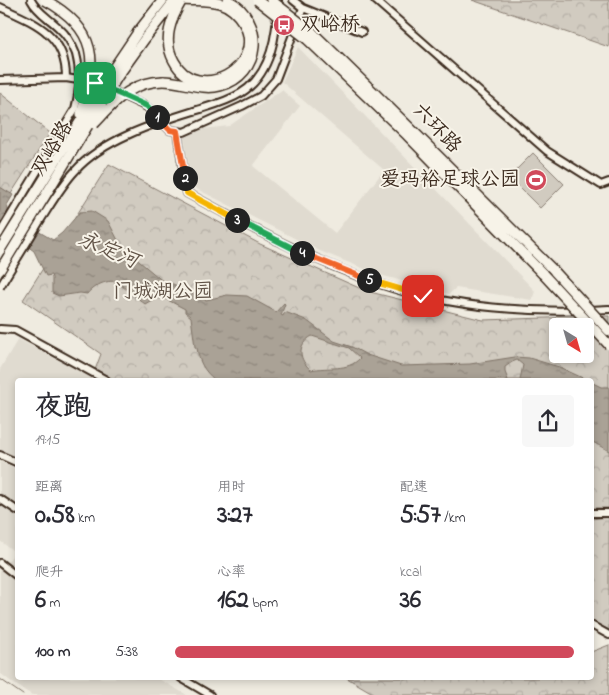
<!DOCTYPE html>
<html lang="zh">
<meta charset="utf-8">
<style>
:root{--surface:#fff;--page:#f7f7f7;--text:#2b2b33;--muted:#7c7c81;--accent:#d1495b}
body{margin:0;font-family:"Indie Flower","LXGW WenKai TC",sans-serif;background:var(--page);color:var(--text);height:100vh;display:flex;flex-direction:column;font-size:19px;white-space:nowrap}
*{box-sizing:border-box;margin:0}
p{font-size:16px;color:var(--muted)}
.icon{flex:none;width:28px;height:28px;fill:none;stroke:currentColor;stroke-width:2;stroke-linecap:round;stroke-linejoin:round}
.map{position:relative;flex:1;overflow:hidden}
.drawer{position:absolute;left:15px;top:378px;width:579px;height:302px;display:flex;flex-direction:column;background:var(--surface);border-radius:5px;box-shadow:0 2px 8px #0003}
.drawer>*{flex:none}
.needle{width:32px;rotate:143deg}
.tools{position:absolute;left:549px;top:318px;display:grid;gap:10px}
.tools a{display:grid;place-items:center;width:45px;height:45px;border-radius:5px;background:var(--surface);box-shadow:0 2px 8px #0003;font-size:25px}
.pin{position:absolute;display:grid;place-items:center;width:42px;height:42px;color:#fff;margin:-21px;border-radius:10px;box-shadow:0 2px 8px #0006}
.km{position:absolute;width:25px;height:25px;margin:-12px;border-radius:50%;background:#222;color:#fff;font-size:14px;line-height:25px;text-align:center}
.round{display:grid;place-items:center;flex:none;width:52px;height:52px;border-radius:5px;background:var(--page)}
.overview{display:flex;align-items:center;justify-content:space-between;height:85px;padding:0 20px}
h1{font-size:28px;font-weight:700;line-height:38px}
.figures{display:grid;grid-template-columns:repeat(3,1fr);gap:8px;height:85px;padding:5px 20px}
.figures div{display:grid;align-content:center}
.figures b{font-size:25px;font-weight:700}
.figures small{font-size:14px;font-weight:400}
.figures p{font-size:14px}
ul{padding:0 20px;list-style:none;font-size:16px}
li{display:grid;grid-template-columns:80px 60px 1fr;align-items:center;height:38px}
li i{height:12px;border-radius:6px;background:var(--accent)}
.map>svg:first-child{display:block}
</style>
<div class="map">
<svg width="609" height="695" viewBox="0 0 609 695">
<defs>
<pattern id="park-crowns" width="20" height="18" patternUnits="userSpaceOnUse" patternTransform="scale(1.25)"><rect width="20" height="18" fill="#d1cbc0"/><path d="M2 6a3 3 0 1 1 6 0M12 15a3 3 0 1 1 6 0" fill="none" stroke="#b4aea5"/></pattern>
<pattern id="water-ripples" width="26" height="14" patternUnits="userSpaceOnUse" patternTransform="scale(1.25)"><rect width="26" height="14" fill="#aaa296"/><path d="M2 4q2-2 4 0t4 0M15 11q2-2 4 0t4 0" fill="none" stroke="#8c847a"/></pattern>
</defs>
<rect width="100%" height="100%" fill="#efebe0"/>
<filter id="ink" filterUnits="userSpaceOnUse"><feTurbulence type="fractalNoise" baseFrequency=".02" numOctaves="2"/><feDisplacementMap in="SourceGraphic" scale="10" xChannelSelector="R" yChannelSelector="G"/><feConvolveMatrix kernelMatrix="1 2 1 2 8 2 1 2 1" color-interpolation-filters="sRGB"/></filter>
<g filter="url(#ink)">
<path fill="#e0dbd0" d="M298 47 535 291 532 300 456 288 449 294 377 274 320 251 191 186 182 138 203 129 229 126 282 90 300 106 253 166 335 233 384 170 282 82Z
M18 339 96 380H18L17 457 0 450V369Z
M1 462 17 469V571L6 564 15 552 0 541V464Z
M0 569 17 583 18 678H157L187 695H32L13 683 0 673Z"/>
<path fill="url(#park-crowns)" stroke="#867a6f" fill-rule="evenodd" d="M472 0H609V47Z
M0 93 50 133 0 211Z
M109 164 260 244 366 291 483 320 609 316V508H591V380H115L95 370 101 354 23 300ZM558 326H585V354H558Z
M609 517V630L591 621V519Z
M609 645V695H376L347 678H591V652Z"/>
<path fill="#d1cbc0" stroke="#867a6f" d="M533 153 564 184 540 208 509 177Z"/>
<path fill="url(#water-ripples)" stroke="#7e7266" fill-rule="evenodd" d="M0 187 13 195 7 205 9 214 53 240 62 233 80 212 92 211 108 221 121 246 165 283 173 284 206 300 227 295 247 296 276 312 284 303 285 304 281 315 283 316 285 312 306 320 334 341 352 347 367 355 401 366 470 364 515 357 529 358 559 367 587 380H520L523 365 517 360 512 362 505 367V372L508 380H215C204 371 199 362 197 348L195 347 191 317 185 312V309L164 298H155L145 304 122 286V285C112 276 94 285 87 294L80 293 59 296 52 293V278L51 275 46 276 34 251 1 227 0 228ZM312 336 349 348 360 358C348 372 328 366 311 370 299 360 296 345 312 336Z
M591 382 601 387H609V451L591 441Z"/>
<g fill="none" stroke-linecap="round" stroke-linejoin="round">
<path stroke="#7e7266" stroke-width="1" d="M0 679 23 695"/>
<g stroke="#3b2a1e" stroke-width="10">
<path id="minor" d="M31 0C37 12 49 18 59 28 67 35 72 44 76 54
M293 0 303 8 362 32
M375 0 547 151 601 185 609 182
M0 7C35 23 66 34 66 78
M0 80 66 78 96 83 147 107 170 130 184 132 242 106 261 96 276 79 303 8
M194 111C210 106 227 102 241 93 272 74 277 33 278 0
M177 131 187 193C250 227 312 261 380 284 450 308 535 314 609 309
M0 329 15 330 106 380
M0 455 18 463
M0 499 18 511
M591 513H609
M0 563 18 577
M591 625 609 635
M181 678 210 695"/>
</g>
<g stroke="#3b2a1e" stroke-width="12">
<path id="highway" d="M182 0C171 19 162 40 174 61 197 105 267 68 244 24 238 14 230 6 219 3 208 0 195 1 184 0
M138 32 163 0
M312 32C394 111 474 192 555 272
M146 37 175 0
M307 39 407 135 543 274
M163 81C182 81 202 91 220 86 262 75 266 21 228 0"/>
</g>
<use href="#minor" stroke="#f7f3e8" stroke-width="6"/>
<use href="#highway" stroke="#f7f3e8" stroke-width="9"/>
<g stroke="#3b2a1e" stroke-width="10" stroke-linecap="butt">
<path id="minor-bridge" d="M0 233 75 109C80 89 81 74 76 54
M0 287C13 265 27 243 40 221 51 204 61 186 75 171 102 140 155 123 194 111"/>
</g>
<g stroke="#3b2a1e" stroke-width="12" stroke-linecap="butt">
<path id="highway-bridge" d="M45 0C98 29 98 62 81 114
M257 0 307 39
M271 0 312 32
M94 124C116 101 130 82 163 81
M0 250 111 72 138 32
M0 270 118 76 146 37
M555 272 609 331
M543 274 609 345"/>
</g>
<use href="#minor-bridge" stroke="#f7f3e8" stroke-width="6"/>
<use href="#highway-bridge" stroke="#f7f3e8" stroke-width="9"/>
</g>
</g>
<g fill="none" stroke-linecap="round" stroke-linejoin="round" filter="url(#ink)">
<g stroke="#fff" stroke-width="10">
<path id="split-1" d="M95 83 147 106 157 117"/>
</g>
<g stroke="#fff" stroke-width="10">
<path id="split-2" d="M157 117 170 130 177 131 185 178"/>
</g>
<g stroke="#fff" stroke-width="10">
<path id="split-3" d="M185 178 187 193 237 220"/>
</g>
<g stroke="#fff" stroke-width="10">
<path id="split-4" d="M237 220 302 253"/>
</g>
<g stroke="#fff" stroke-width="10">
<path id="split-5" d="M302 253 369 280"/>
</g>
<g stroke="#fff" stroke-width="10">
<path id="split-6" d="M369 280 423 296"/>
</g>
<use href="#split-1" stroke="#22a559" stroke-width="6"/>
<use href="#split-2" stroke="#f0652b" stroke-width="6"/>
<use href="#split-3" stroke="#f5b400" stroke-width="6"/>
<use href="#split-4" stroke="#22a559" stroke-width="6"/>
<use href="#split-5" stroke="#f0652b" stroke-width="6"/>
<use href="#split-6" stroke="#f5b400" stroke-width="6"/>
</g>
<defs>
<g id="bus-disc" transform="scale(1.125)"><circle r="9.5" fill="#d1495b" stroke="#f7f3e8"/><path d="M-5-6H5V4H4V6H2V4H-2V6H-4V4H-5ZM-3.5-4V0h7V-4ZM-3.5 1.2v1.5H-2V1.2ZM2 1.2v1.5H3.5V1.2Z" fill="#fff"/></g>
<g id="stadium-disc" transform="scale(1.125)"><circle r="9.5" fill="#d1495b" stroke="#f7f3e8"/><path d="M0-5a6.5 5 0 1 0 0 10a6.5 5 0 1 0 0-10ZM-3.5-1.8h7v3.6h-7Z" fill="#fff"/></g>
</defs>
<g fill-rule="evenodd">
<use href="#bus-disc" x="284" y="25"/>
<use href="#stadium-disc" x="536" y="180"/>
</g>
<g text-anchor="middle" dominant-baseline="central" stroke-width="4" stroke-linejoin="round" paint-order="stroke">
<g font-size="20" fill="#3b2a1e" stroke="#f7f3e8" text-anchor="start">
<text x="300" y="25">双峪桥</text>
<text x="520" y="180" text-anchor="end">爱玛裕足球公园</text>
</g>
<g font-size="20" fill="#3b2a1e" stroke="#f7f3e8">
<text transform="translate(436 129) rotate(46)">六环路</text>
<text transform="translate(53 149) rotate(-59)">双峪路</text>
</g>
<g font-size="20" fill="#605246" stroke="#f7f3e8">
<text x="163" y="292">门城湖公园</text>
</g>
<g font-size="21" font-style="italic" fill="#625448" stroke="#f7f3e8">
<text transform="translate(108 251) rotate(23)">永定河</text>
</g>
</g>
</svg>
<div class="tools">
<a><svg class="needle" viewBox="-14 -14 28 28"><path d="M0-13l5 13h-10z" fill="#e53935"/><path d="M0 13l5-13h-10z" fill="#7c7c81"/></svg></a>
</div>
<div class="pin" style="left:95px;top:83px;background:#1e9e55"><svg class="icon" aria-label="arrive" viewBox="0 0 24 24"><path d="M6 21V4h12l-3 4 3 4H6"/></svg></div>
<div class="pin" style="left:423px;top:296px;background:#d93025"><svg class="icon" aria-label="check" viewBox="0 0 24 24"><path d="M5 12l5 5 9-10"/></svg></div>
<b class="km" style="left:157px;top:117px">1</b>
<b class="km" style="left:185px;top:178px">2</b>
<b class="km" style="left:237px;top:220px">3</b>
<b class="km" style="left:302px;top:253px">4</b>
<b class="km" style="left:369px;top:280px">5</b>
<section class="drawer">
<div class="overview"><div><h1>夜跑</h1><p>19:15</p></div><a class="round"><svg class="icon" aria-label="share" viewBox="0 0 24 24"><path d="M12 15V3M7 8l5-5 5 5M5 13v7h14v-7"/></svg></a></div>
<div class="figures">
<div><p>距离</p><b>0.58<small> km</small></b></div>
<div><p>用时</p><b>3:27</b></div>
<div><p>配速</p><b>5:57<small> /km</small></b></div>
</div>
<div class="figures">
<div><p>爬升</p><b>6<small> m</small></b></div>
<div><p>心率</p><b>162<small> bpm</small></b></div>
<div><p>kcal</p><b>36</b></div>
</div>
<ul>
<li><b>100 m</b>5:38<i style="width:100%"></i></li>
</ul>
</section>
</div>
